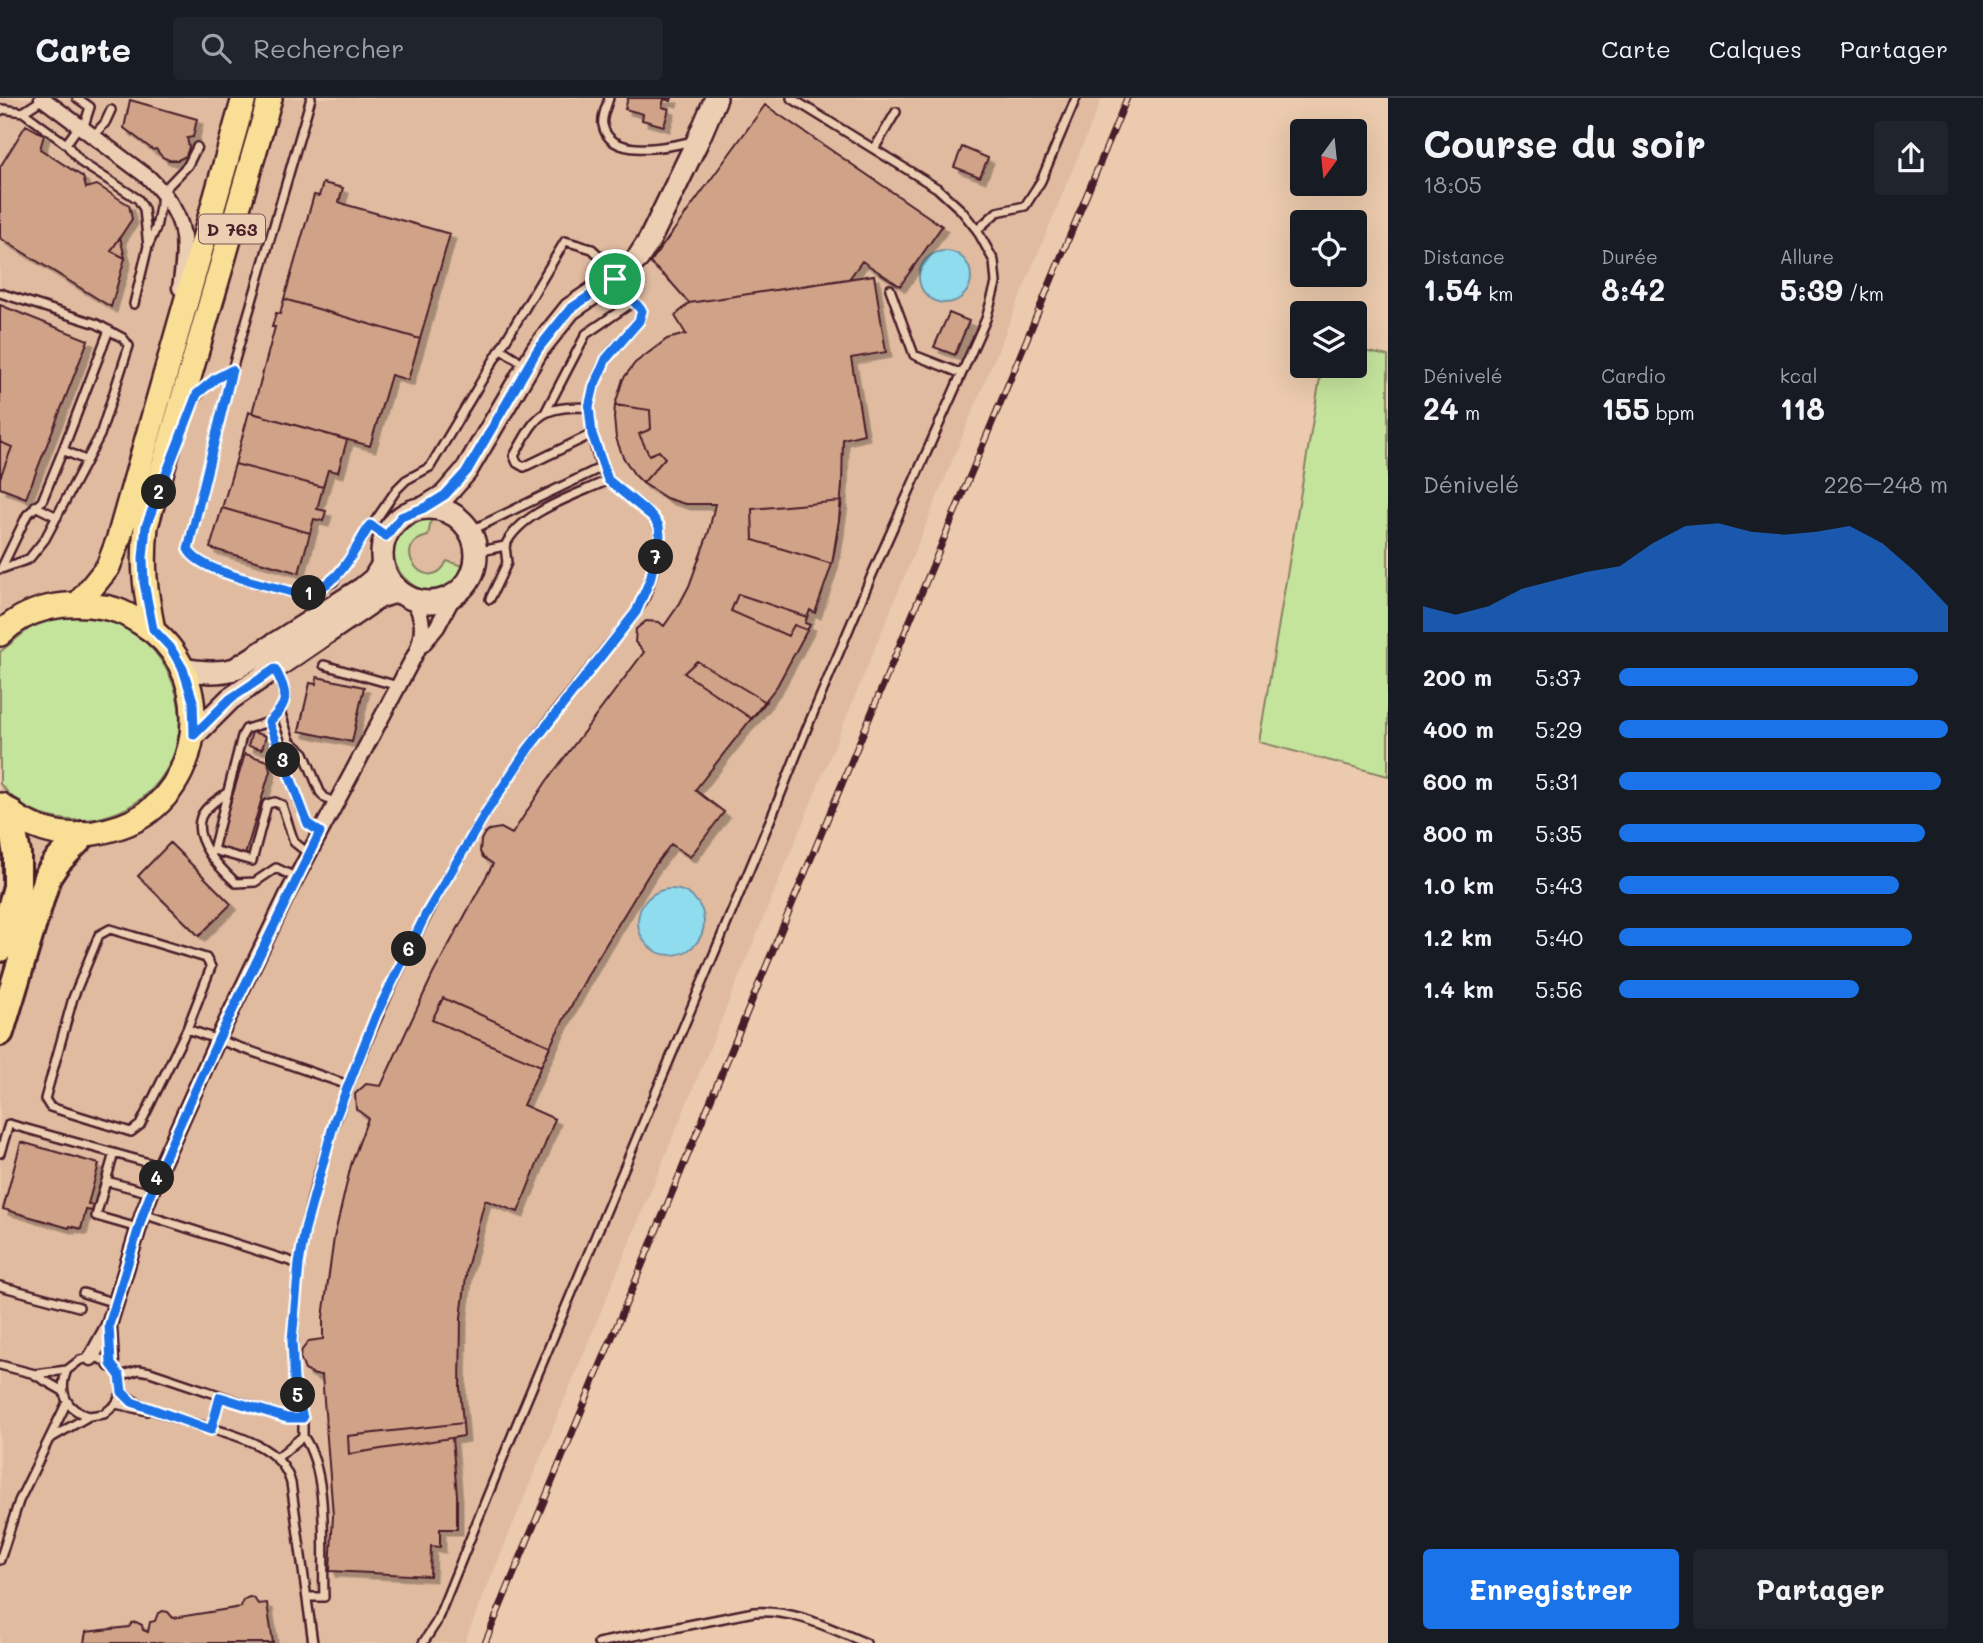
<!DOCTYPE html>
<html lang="fr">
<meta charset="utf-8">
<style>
:root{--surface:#171b24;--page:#20242c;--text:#f1f3f6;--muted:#9ea1a6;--line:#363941;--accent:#1a73e8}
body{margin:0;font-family:Mali,sans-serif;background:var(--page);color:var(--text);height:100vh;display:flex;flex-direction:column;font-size:26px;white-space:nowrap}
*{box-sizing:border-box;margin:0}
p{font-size:23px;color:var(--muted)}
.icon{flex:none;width:38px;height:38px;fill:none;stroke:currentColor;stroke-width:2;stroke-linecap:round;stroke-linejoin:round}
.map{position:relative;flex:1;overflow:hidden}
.sheet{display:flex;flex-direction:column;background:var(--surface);width:595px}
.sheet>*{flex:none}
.needle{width:46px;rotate:195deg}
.fabs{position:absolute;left:1290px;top:21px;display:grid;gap:14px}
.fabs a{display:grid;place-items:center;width:77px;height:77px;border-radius:7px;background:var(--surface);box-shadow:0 7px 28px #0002;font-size:35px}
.pin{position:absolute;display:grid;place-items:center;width:60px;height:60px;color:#fff;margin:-30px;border:4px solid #fff;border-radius:50%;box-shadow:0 2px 7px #0007}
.km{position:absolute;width:35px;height:35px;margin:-18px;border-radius:50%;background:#222;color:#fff;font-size:19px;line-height:35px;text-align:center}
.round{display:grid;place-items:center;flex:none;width:74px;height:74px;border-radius:7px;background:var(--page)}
.summary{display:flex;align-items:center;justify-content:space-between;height:119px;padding:0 35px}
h1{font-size:38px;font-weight:700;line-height:52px}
.figures{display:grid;grid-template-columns:repeat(3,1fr);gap:10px;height:119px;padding:7px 35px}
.figures div{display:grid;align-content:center}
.figures b{font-size:30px;font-weight:700}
.figures small{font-size:19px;font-weight:400}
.figures p{font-size:19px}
.chart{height:196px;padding:14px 35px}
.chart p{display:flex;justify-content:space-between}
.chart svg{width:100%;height:126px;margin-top:7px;fill:var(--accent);opacity:.7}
.primary-button{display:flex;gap:14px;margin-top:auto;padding:14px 35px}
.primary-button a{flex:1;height:80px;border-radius:7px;background:var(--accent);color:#fff;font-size:28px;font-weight:700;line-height:80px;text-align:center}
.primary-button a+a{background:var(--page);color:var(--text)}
ul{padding:0 35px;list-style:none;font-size:23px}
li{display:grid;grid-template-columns:112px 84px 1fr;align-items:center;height:52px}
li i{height:18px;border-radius:9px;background:var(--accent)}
header{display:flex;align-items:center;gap:42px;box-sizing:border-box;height:98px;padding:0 35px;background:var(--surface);border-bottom:2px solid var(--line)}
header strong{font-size:33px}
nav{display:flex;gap:38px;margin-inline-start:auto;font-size:24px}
.search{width:490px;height:63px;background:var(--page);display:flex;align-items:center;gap:18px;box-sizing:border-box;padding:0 24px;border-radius:7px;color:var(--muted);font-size:26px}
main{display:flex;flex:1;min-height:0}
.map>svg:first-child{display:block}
</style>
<header>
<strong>Carte</strong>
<div class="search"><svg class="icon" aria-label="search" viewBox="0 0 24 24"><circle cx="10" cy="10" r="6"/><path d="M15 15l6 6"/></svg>Rechercher</div>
<nav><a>Carte</a><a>Calques</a><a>Partager</a></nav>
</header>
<main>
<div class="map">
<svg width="1388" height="1545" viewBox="0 0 1388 1545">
<defs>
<filter id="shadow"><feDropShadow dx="5.5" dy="5.5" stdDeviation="0" flood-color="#0004"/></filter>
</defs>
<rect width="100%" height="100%" fill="#ebcaad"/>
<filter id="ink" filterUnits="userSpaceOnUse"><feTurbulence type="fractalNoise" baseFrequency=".0143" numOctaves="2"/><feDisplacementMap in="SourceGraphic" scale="14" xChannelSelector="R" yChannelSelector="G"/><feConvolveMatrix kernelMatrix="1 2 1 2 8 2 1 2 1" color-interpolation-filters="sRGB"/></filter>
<g filter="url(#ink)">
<path fill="#e0bba0" d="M0 0H1102L464 1545H0Z"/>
<path fill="#c4e49c" stroke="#878264" stroke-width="2" d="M1355 251 1388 258V678L1259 644 1322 268H1354Z
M423 422H431L428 438C386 447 429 501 447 463L463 468C432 536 350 446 423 422Z
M64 518C88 519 112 520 132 533 177 564 195 626 165 674 136 723 66 737 19 705 12 700 6 692 0 686V554L31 529Z"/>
<path fill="#8fdcee" stroke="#7390a0" stroke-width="2" d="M919 179a26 26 0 1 1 52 0a26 26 0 1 1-52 0Z
M638 824a33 33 0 1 1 66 0a33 33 0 1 1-66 0Z"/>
<path fill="#d0a388" stroke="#4a1f2b" stroke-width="2" filter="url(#shadow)" d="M628 0H672L671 3 664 1 662 9 669 11 664 28 642 22 643 16 625 11Z
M130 2 197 21 193 39 187 40 189 49 186 58 178 62H169L162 59 156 51 153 52 124 30Z
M765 7 942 128 900 188 862 163 849 181 689 205 670 183 650 165Z
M26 27 44 37 40 51 83 79 86 90 97 87 129 107 132 121 111 153 125 160 111 209 0 140V69Z
M962 49 988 60 980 79 954 69Z
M323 85 343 90 339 104 347 107 450 136 420 241 284 201 314 97 319 98Z
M120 139 125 160 111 153Z
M874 177 886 254 851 260 864 336 843 341 842 387 838 433 832 466 815 515 810 512 805 525 810 527 777 588 695 692 724 714 690 759 671 746 652 771 591 871 556 936 523 1007 555 1021 518 1114 485 1102 467 1170 461 1220 460 1290 464 1338 452 1340 457 1397V1431H440V1449L431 1448 430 1478 330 1473 333 1417 322 1277H315L305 1272 300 1259 302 1252 309 1243 323 1241V1219L334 1140 351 1067 368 1020 356 1011 355 996 366 986 381 988 433 876 493 766 483 759 480 754 481 742 484 736 489 732 501 730 512 736 546 684 644 554 635 544 636 531 646 523 659 524 664 528 680 505 689 488 709 433 715 406H685L666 400 643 385 665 360 659 353 649 357 639 336 651 331 650 312 615 307 623 281 635 265 667 241 686 236 675 218 689 205Z
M284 201 420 241 408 282 391 277 370 348 252 315 275 229H272L276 215 280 216Z
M0 207 88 242 26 400 0 390V380L12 349 0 344Z
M949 215 969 223 955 257 934 249Z
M615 307 650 312 651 331 639 336 649 357 659 353 665 360 643 385 634 376 623 359 616 340 614 320Z
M249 314 347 342 338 374 328 372 323 389 235 366Z
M0 344 12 349 0 380Z
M235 366 323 389 317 411 326 413 323 423 314 421 310 435 222 410Z
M842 403 832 466 753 442 752 411Z
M222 410 310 435 299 475 210 450Z
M738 496 807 519 805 525 810 527 807 532 794 527 788 538 731 513Z
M697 563 766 604 752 621 684 575Z
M317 579 364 589 352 644 299 633 310 585 316 586Z
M252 634 266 638 262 651 248 648Z
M245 656 268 663 270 673 245 757 217 749Z
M170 745 231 806 199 838 138 778Z
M443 900 550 948 541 968 432 922Z
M21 1044 99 1066 88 1106 94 1107 92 1113 86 1112 81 1131 70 1128 69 1130 3 1111Z
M463 1325 464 1338 349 1356 348 1338Z
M249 1499 254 1500 258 1506 267 1505 273 1545H84L86 1534 129 1529 132 1525 136 1524 142 1527 143 1532 148 1534 150 1524 155 1523 158 1515 163 1513 168 1514 173 1520 241 1509 243 1502Z"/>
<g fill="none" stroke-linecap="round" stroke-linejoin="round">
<g stroke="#4a1f2b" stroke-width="12">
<path id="lane" d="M77 0 90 9 83 31
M311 0 232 272 188 451C198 474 273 488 299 496L314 494 333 484 397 391 406 382 430 369 565 143 592 151 619 176
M609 0C607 8 601 19 603 27 610 63 671 48 694 43
M0 13 2 11 23 14 43 1
M23 14 66 46 82 65 138 101 144 111 148 148 134 206
M93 38 105 25 111 12
M66 46 79 28
M874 51 896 14
M977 132 997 114 1025 108 1041 83 1076 0
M148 148 156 130 163 93 188 67 197 49
M615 182 633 204
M890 191 914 257 960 275
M0 195 97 226 123 240 129 248 100 337 45 441 29 461 1 471 27 417 42 403 63 352 85 362
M501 251 527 268
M190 313C200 288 210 284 232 272
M546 313 586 236 633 204 642 213C637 234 616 244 606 261 597 276 593 293 589 309
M63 352 109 232
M35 408 57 419
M370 427 386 438
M470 433 602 369
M476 454 505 448C521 413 575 398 608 382
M490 501 507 465 505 448
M324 567 398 588
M280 613 290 643 304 655 320 694 325 700 335 705
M269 624C290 604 289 596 275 572
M225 696C217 702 205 709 201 719 192 743 221 771 236 785L255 784 276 770 297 780
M309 756 294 744 282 707 275 704 267 706 252 763 213 752 242 638 246 631 269 624 308 726 320 734
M187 931 140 1027 131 1034 50 1009 45 1001 73 900 99 837 110 831 206 860 211 869 187 931 348 987
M0 1055 9 1026 160 1068
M114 1055 96 1118 138 1130
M106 1083 151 1095
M143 1116 299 1166
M0 1188 79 1209
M83 1195 115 1205
M0 1267 35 1276 67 1272 80 1262 96 1259 111 1266 120 1278 122 1294 116 1306 104 1316 89 1318 51 1340
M67 1272C58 1294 66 1312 89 1318
M35 1277 63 1293
M120 1278 139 1272 150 1274 287 1320H303C300 1308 296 1294 294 1282 291 1253 294 1224 296 1196 303 1112 329 1033 362 956 406 848 462 747 528 651 552 616 582 582 608 548 620 534 634 519 643 503 652 485 656 462 659 442 664 412 622 401 607 380 594 360 592 332 589 309 539 309 538 315 514 358L517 365 524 369 592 336
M122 1294C165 1334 275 1324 291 1385L313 1545
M116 1306 147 1313
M211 1332 220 1299
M303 1338C330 1376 322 1453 324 1499H307
M277 1360 303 1338V1320
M0 1462 19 1403 67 1304
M423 1545 436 1525 513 1335 774 713 807 630 871 479 986 221 996 185 994 163 977 132 961 112 937 90 791 0
M598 1545 754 1514C794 1511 829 1530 866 1545"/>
</g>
<g stroke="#4a1f2b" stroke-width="19">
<path id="street" d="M42 0 149 80C186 117 188 140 180 190
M422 547 437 529 454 497
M109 1228 111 1266
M91 1260 109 1227 143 1116 161 1068 218 941 288 795 417 553C424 533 424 522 414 502"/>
</g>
<g stroke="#4a1f2b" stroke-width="26">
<path id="secondary" d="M424 410 445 397 466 373 538 251 570 211 620 177 638 160 649 143 698 42 716 0
M382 457a47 47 0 1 1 94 0a47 47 0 1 1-94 0Z
M183 571C202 574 217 576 235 571L363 490 374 481 383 466
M194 637 230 601 379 499 399 493"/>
</g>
<g stroke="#4a1f2b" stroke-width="28">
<path id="primary" d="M79 505 108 469 118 443 244 0
M153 532C145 492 142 468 146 428L270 0
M0 536C27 509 66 502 103 509 118 511 128 517 141 525 211 566 209 673 144 717 129 727 111 732 94 735 61 741 25 730 1 707"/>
</g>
<g stroke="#4a1f2b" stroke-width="32">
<path id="highway" d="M0 850 17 789V756L9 714
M0 934 47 779 57 764 83 737"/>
</g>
<use href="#lane" stroke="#ecceb2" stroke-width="7"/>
<use href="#street" stroke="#ecceb2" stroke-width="14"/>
<use href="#secondary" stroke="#ecceb2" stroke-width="21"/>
<use href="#primary" stroke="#f9df96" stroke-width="23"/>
<use href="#highway" stroke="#f9df96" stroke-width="26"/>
<g stroke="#4a1f2b" stroke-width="7">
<path id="rail" d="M485 1545 1127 0"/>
</g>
<use href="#rail" stroke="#ecceb2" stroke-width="4.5" stroke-dasharray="13" stroke-linecap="butt"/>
</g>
</g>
<g fill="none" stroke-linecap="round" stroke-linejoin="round" filter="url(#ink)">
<g stroke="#fff" stroke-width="14">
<path id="route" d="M615 181 642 213 639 223 606 261 594 288 589 309 592 336 608 382 653 419 659 428 660 438 650 482 636 514 528 651 485 716 426 816 376 917 335 1021 305 1131 299 1166 292 1242 294 1282 303 1320H287L220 1299 211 1332 132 1304 122 1294 120 1278 111 1266 109 1227 143 1116 161 1068 218 942 320 734 308 726 269 624C290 604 288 596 275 571L230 601 194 637 193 603 183 571 170 549 153 531 144 485 143 460 146 428 197 296 215 281 232 272 188 451C198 474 273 488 299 496 338 492 351 457 370 427L386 438 401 419 424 410 445 397 467 373 538 251 570 211Z"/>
</g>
<use href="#route" stroke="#1a73e8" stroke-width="9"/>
</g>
<g text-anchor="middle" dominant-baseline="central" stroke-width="7" stroke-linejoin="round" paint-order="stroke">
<rect fill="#ecceb2" stroke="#7b5454" stroke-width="2" x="199" y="116.5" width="66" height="29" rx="5"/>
<g font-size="18" font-weight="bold" fill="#4a1f2b">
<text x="232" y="131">D 763</text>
</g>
</g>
</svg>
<div class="fabs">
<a><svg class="needle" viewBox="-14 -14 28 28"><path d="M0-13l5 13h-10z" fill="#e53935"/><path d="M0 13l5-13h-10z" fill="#9ea1a6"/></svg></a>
<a><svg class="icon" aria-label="locate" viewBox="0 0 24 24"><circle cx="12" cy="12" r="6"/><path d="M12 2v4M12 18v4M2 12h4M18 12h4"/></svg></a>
<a><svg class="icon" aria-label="layers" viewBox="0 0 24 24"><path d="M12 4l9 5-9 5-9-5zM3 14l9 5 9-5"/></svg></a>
</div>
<div class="pin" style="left:615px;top:181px;background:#1e9e55"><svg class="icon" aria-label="arrive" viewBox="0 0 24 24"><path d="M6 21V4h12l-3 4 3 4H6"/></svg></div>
<b class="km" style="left:309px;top:495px">1</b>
<b class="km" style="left:159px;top:394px">2</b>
<b class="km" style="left:283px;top:662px">3</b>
<b class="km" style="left:157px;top:1080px">4</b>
<b class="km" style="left:298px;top:1297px">5</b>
<b class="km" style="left:409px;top:851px">6</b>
<b class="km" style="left:656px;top:459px">7</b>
</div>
<section class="sheet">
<div class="summary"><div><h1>Course du soir</h1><p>18:05</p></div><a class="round"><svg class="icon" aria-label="share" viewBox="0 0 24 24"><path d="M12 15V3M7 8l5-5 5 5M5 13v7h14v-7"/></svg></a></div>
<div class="figures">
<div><p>Distance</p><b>1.54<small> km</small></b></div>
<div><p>Durée</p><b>8:42</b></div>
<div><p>Allure</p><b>5:39<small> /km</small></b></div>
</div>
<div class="figures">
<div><p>Dénivelé</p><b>24<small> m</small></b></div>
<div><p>Cardio</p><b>155<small> bpm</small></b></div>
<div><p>kcal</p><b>118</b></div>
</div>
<div class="chart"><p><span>Dénivelé</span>226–248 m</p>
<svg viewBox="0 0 160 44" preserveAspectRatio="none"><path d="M0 44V35L10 38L20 35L30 29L40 26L50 23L60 21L70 13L80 7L90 6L100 9L110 10L120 9L130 7L140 13L150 23L160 35V44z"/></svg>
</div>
<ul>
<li><b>200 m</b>5:37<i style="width:91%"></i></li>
<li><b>400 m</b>5:29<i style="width:100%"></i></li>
<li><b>600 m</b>5:31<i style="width:98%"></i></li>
<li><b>800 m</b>5:35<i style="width:93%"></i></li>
<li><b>1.0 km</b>5:43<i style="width:85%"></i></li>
<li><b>1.2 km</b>5:40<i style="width:89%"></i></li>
<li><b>1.4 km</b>5:56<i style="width:73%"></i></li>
</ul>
<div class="primary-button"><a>Enregistrer</a><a>Partager</a></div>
</section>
</main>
